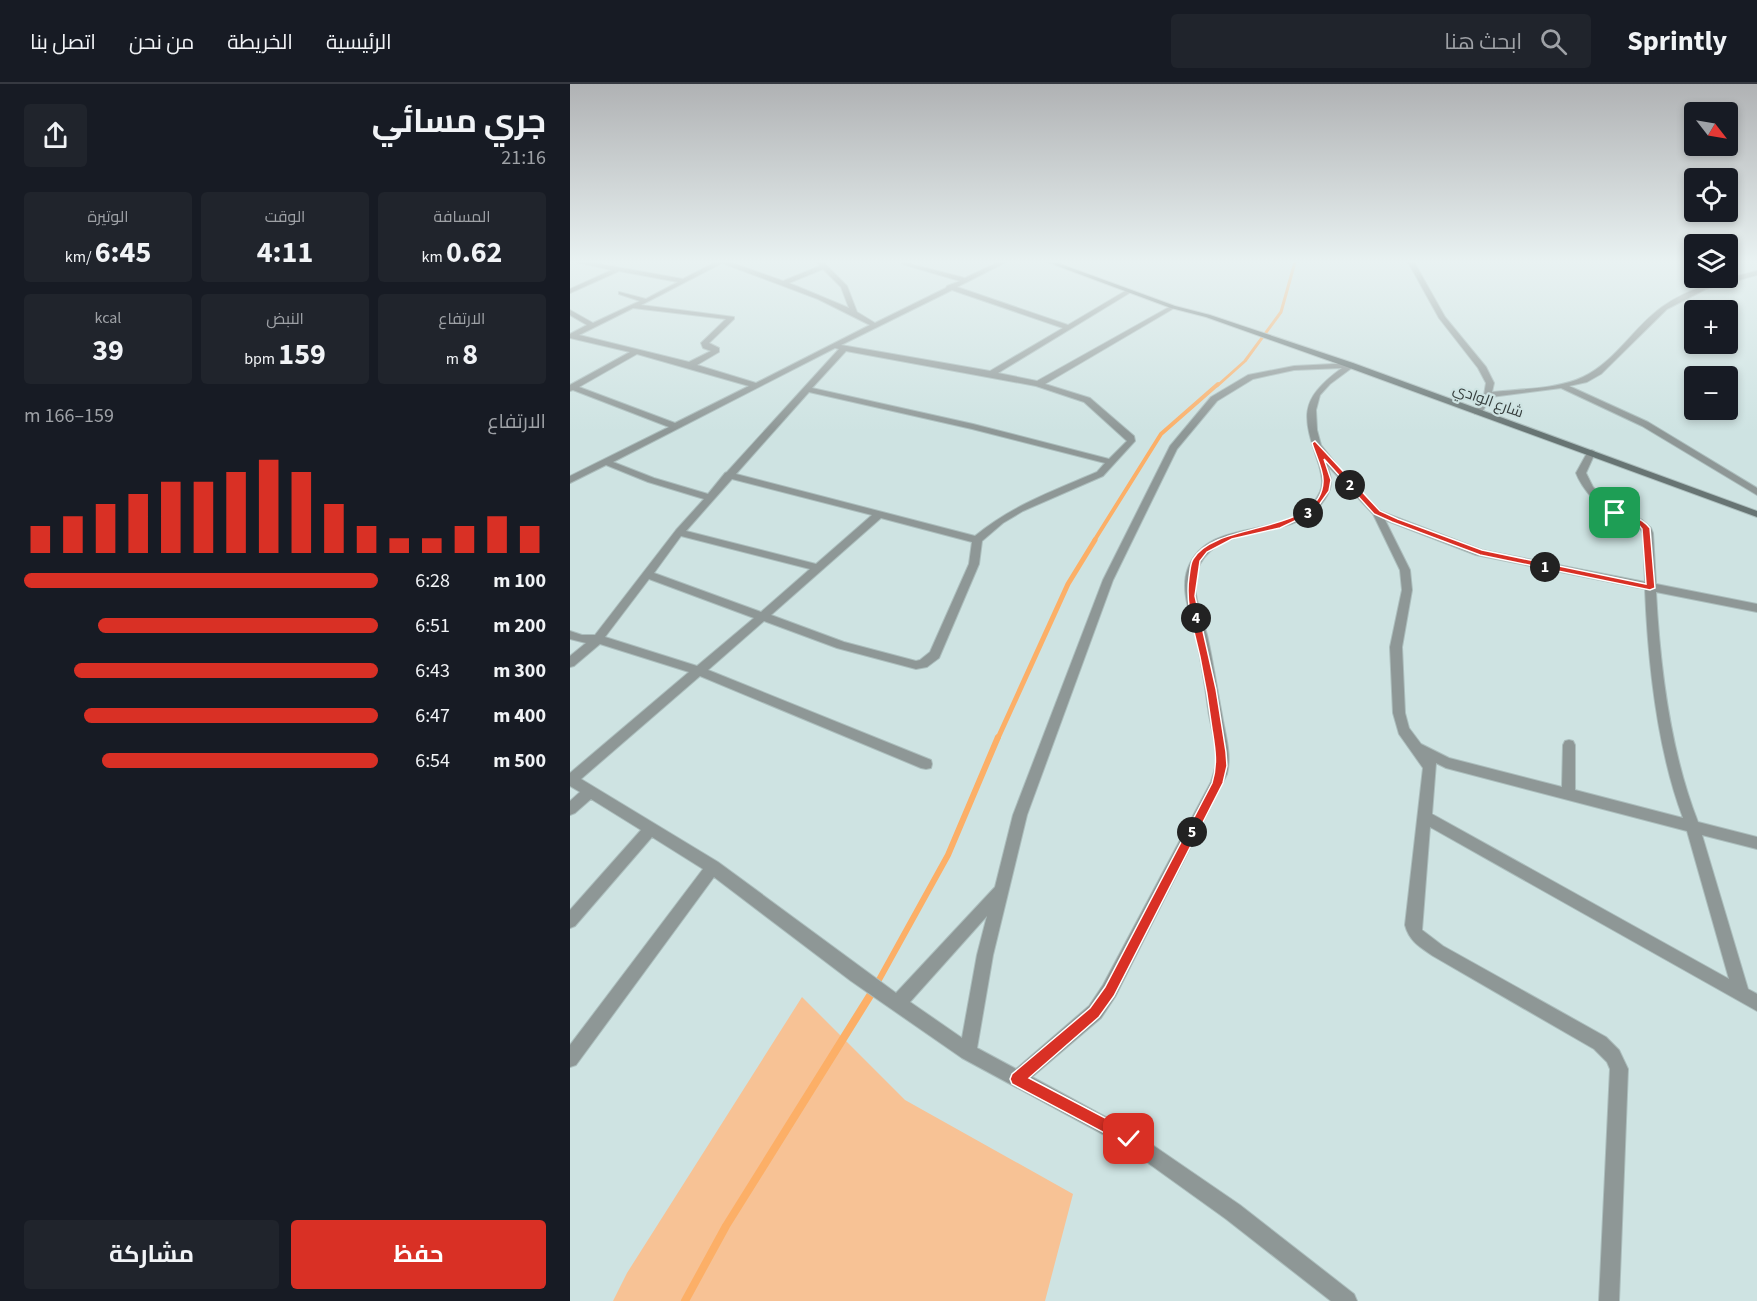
<!DOCTYPE html>
<html lang="ar">
<meta charset="utf-8">
<style>
:root{--surface:#171b24;--page:#20242c;--text:#f1f3f6;--muted:#9ea1a6;--line:#363941;--accent:#d93025}
body{margin:0;font-family:"Source Sans 3",Cairo,sans-serif;background:var(--page);color:var(--text);direction:rtl;height:100vh;display:flex;flex-direction:column;font-size:22px;white-space:nowrap}
*{box-sizing:border-box;margin:0}
p{font-size:20px;color:var(--muted)}
.icon{flex:none;width:33px;height:33px;fill:none;stroke:currentColor;stroke-width:2;stroke-linecap:round;stroke-linejoin:round}
.map{position:relative;flex:1;overflow:hidden;direction:ltr}
.side{display:flex;flex-direction:column;background:var(--surface);width:570px}
.side>*{flex:none}
.needle{width:39px;rotate:121deg}
.tools{position:absolute;left:1114px;top:18px;display:grid;gap:12px}
.tools a{display:grid;place-items:center;width:54px;height:54px;border-radius:6px;background:var(--surface);box-shadow:0 3px 9px #0003;font-size:30px}
.pin{position:absolute;display:grid;place-items:center;width:51px;height:51px;color:#fff;margin:-26px;border-radius:12px;box-shadow:0 3px 9px #0006}
.km{position:absolute;width:30px;height:30px;margin:-15px;border-radius:50%;background:#222;color:#fff;font-size:16px;line-height:30px;text-align:center}
.round{display:grid;place-items:center;flex:none;width:63px;height:63px;border-radius:6px;background:var(--page)}
.overview{display:flex;align-items:center;justify-content:space-between;height:102px;padding:0 24px}
h1{font-size:33px;font-weight:700;line-height:45px}
.metrics{display:grid;grid-template-columns:repeat(3,1fr);gap:9px;height:102px;padding:6px 24px}
.metrics div{display:grid;align-content:center;border-radius:6px;background:var(--page);text-align:center}
.metrics b{font-size:30px;font-weight:700}
.metrics small{font-size:16px;font-weight:400}
.metrics p{font-size:16px}
.chart{height:168px;padding:12px 24px}
.chart p{display:flex;justify-content:space-between}
.chart svg{width:100%;height:108px;margin-top:6px;stroke:var(--accent);stroke-width:6}
.cta{display:flex;gap:12px;margin-top:auto;padding:12px 24px}
.cta a{flex:1;height:69px;border-radius:6px;background:var(--accent);color:#fff;font-size:24px;font-weight:700;line-height:69px;text-align:center}
.cta a+a{background:var(--page);color:var(--text)}
ul{padding:0 24px;list-style:none;font-size:20px}
li{display:grid;grid-template-columns:96px 72px 1fr;align-items:center;height:45px}
li i{height:15px;border-radius:8px;background:var(--accent)}
header{display:flex;align-items:center;gap:36px;box-sizing:border-box;height:84px;padding:0 30px;background:var(--surface);border-bottom:2px solid var(--line)}
header strong{font-size:28px}
nav{display:flex;gap:33px;margin-inline-start:auto;font-size:21px}
.search{width:420px;height:54px;background:var(--page);display:flex;align-items:center;gap:15px;box-sizing:border-box;padding:0 21px;border-radius:6px;color:var(--muted);font-size:22px}
main{display:flex;flex:1;min-height:0}
.map>svg:first-child{display:block}
</style>
<header>
<strong>Sprintly</strong>
<div class="search"><svg class="icon" aria-label="search" viewBox="0 0 24 24"><circle cx="10" cy="10" r="6"/><path d="M15 15l6 6"/></svg>ابحث هنا</div>
<nav><a>الرئيسية</a><a>الخريطة</a><a>من نحن</a><a>اتصل بنا</a></nav>
</header>
<main>
<div class="map">
<svg width="1187" height="1217" viewBox="0 0 1187 1217">
<rect width="100%" height="100%" fill="#cee3e2"/>
<path fill="#f7c295" d="M232 913 335 1016 503 1110 475 1217H43L57 1189Z"/>
<g fill="none" stroke-linecap="round" stroke-linejoin="round">
<path stroke="#fcaf67" stroke-width="3" d="M647 302 675 277 711 228 725 178"/>
<path stroke="#fcaf67" stroke-width="4" d="M524 457 591 350 648 300"/>
<path stroke="#fcaf67" stroke-width="5" d="M428 654 498 500 525 456"/>
<path stroke="#fcaf67" stroke-width="6" d="M305 903 378 771 428 653"/>
<path stroke="#fcaf67" stroke-width="8" d="M115 1217 156 1142 306 902"/>
<g stroke="#acbebd" stroke-width="2">
<path id="street" d="M6 178H18L113 195 146 178H159L213 197 250 182 247 178H253L277 202 287 228 305 239 376 204 377 202 390 197 332 180V178L395 194 429 178H436L387 203 498 241 557 206H561V208L428 289 467 297 601 222 606 223 475 300 520 314 564 352 565 357 533 392 453 427 433 439 412 457 409 480 369 574 357 583 346 585 267 564 194 537 138 586 361 676 362 680 361 684 356 685 351 684 130 592 11 695 148 778 326 909 425 803 443 731 533 496 600 362 641 313 678 291 724 282 783 279V283L760 300 750 311 746 326 747 346 751 361 774 390 810 427 912 466 1075 498 1073 449C1067 437 1055 438 1045 432 1029 424 1012 405 1006 389L1017 369 1021 366 1024 367 1025 369 1016 389 1023 403 1040 420 1049 427 1072 436 1081 444 1083 449 1086 500 1187 520V528L1086 508C1090 583 1100 667 1128 738L1187 753V765L1132 751 1178 905 1187 910V927L860 743 852 846 873 862 1036 953 1049 966 1058 985 1049 1217H1029L1040 985 1037 978 1024 965 863 872C850 863 839 857 835 841L853 684 829 650 823 629 820 563 832 506 830 486 803 430 757 381C762 394 763 403 755 415 726 460 654 436 630 480 618 501 631 529 637 551 643 577 647 605 652 631 655 650 662 671 657 690L545 913 531 934 462 993 565 1049 670 1121 784 1210 787 1217H761L656 1135 553 1061 392 974 281 897 144 793 6 981 0 983V961L133 785 82 753 5 842 0 844V826L71 746 21 715 5 729 0 731V717L10 708 0 702V689L119 588 30 560 4 582 0 583V572L16 559 0 555V547L12 551H25L106 446 134 415 78 398 36 381 0 399V392L99 343 3 306 0 307V301L60 268 0 254V250L17 241 0 231V226L23 239 70 217 49 210V208L76 215 108 198 49 187 0 209V205L42 186ZM152 179 248 215 300 241 186 299 127 281 149 268V264L139 259 164 235V233L71 221ZM253 185 271 203 279 224 219 199ZM382 206 493 244 420 287 271 261ZM63 224 156 235 131 259 133 264 141 267 119 278 9 251ZM265 264 269 265 157 388 155 389 138 410 84 394 43 378ZM276 267 466 302 514 318 557 357 539 375 403 340 242 304ZM67 270 179 302 105 339 9 303ZM772 284C727 317 733 333 749 381 751 390 754 399 750 408 726 460 640 428 618 484 610 505 620 529 625 550 632 577 635 604 639 631 642 646 646 661 646 676 646 684 643 691 641 698L533 901 519 922 446 985 407 964 423 871 457 731 543 496 607 365 647 317 683 295 724 286ZM239 308 402 345 535 379 527 388C483 407 443 421 405 452L166 390ZM162 395 302 431 246 480 116 447ZM311 434 402 458 399 480 360 568 350 576 346 577 274 558 201 531ZM815 436 906 471 1075 505C1078 578 1087 665 1113 734L1005 706V661L1003 657 999 656 995 657 993 661 992 703 879 674 851 660 839 644 835 629 832 563 842 506 840 486ZM111 452 240 485 191 528 84 489ZM79 495 184 534 127 582 35 553ZM866 679 876 684 1117 747 1159 895 862 730ZM417 832 407 871 392 954 340 918Z
M838 178H844L875 233 916 283 924 299 922 308C949 305 989 305 1013 293 1045 278 1064 243 1092 223 1120 203 1155 195 1187 187V191L1136 205 1097 225 1031 290 1017 298 999 302 1078 338 1187 404V411L1072 342 991 304 921 313 911 330H905L904 328 914 311 916 299 908 284 869 234Z"/>
</g>
<g stroke="#acbebd" stroke-width="2">
<path id="secondary" d="M477 178H485L605 222 640 231 783 279 1187 427V433L777 283 636 233 601 224Z"/>
</g>
<use href="#street" fill="#8e9796" fill-rule="evenodd"/>
<use href="#secondary" fill="#677473" fill-rule="evenodd"/>
</g>
<linearGradient id="sky" x2="0" y2="1"><stop stop-color="#b0b2b4"/><stop offset="0.51" stop-color="#e9f2f2"/><stop offset="1" stop-color="#e9f2f2" stop-opacity="0"/></linearGradient>
<rect width="1187" height="348" fill="url(#sky)"/>
<path fill="#d93025" stroke="#fff" stroke-width="1.5" d="M745 357 810 427 828 435 912 466 1076 500 1072 445 1069 441 1041 429C1051 423 1074 436 1080 444L1085 504 1080 506 910 471 822 438 804 430 754 375 761 396 759 407 744 428 710 444 662 455 637 468 630 477 625 512 646 605 656 668 657 682 653 699 544 912 529 933 459 994 564 1049 566 1055 564 1060 559 1062 442 1000 440 995 442 990 520 924 535 903 642 699C648 680 645 664 642 645 639 621 635 597 630 573 624 546 615 520 619 493 620 487 620 480 623 475 646 436 751 451 753 398 754 386 745 370 742 359Z"/>
<g text-anchor="middle" dominant-baseline="central" stroke-width="4.5" stroke-linejoin="round" paint-order="stroke">
<g font-size="15" fill="#353d3c" stroke="#cee3e2">
<text transform="translate(918 317) rotate(20)">شارع الوادي</text>
</g>
</g>
</svg>
<div class="tools">
<a><svg class="needle" viewBox="-14 -14 28 28"><path d="M0-13l5 13h-10z" fill="#e53935"/><path d="M0 13l5-13h-10z" fill="#9ea1a6"/></svg></a>
<a><svg class="icon" aria-label="locate" viewBox="0 0 24 24"><circle cx="12" cy="12" r="6"/><path d="M12 2v4M12 18v4M2 12h4M18 12h4"/></svg></a>
<a><svg class="icon" aria-label="layers" viewBox="0 0 24 24"><path d="M12 4l9 5-9 5-9-5zM3 14l9 5 9-5"/></svg></a>
<a>+</a>
<a>−</a>
</div>
<div class="pin" style="left:1045px;top:429px;background:#1e9e55"><svg class="icon" aria-label="arrive" viewBox="0 0 24 24"><path d="M6 21V4h12l-3 4 3 4H6"/></svg></div>
<div class="pin" style="left:559px;top:1055px;background:#d93025"><svg class="icon" aria-label="check" viewBox="0 0 24 24"><path d="M5 12l5 5 9-10"/></svg></div>
<b class="km" style="left:975px;top:483px">1</b>
<b class="km" style="left:780px;top:401px">2</b>
<b class="km" style="left:738px;top:429px">3</b>
<b class="km" style="left:626px;top:534px">4</b>
<b class="km" style="left:622px;top:748px">5</b>
</div>
<section class="side">
<div class="overview"><div><h1>جري مسائي</h1><p>21:16</p></div><a class="round"><svg class="icon" aria-label="share" viewBox="0 0 24 24"><path d="M12 15V3M7 8l5-5 5 5M5 13v7h14v-7"/></svg></a></div>
<div class="metrics">
<div><p>المسافة</p><b>0.62<small> km</small></b></div>
<div><p>الوقت</p><b>4:11</b></div>
<div><p>الوتيرة</p><b>6:45<small> /km</small></b></div>
</div>
<div class="metrics">
<div><p>الارتفاع</p><b>8<small> m</small></b></div>
<div><p>النبض</p><b>159<small> bpm</small></b></div>
<div><p>kcal</p><b>39</b></div>
</div>
<div class="chart"><p><span>الارتفاع</span>159–166 m</p>
<svg viewBox="0 0 160 44" preserveAspectRatio="none"><path d="M5 44V33M15 44V29M25 44V24M35 44V20M45 44V15M55 44V15M65 44V11M75 44V6M85 44V11M95 44V24M105 44V33M115 44V38M125 44V38M135 44V33M145 44V29M155 44V33"/></svg>
</div>
<ul>
<li><b>100 m</b>6:28<i style="width:100%"></i></li>
<li><b>200 m</b>6:51<i style="width:79%"></i></li>
<li><b>300 m</b>6:43<i style="width:86%"></i></li>
<li><b>400 m</b>6:47<i style="width:83%"></i></li>
<li><b>500 m</b>6:54<i style="width:78%"></i></li>
</ul>
<div class="cta"><a>حفظ</a><a>مشاركة</a></div>
</section>
</main>
